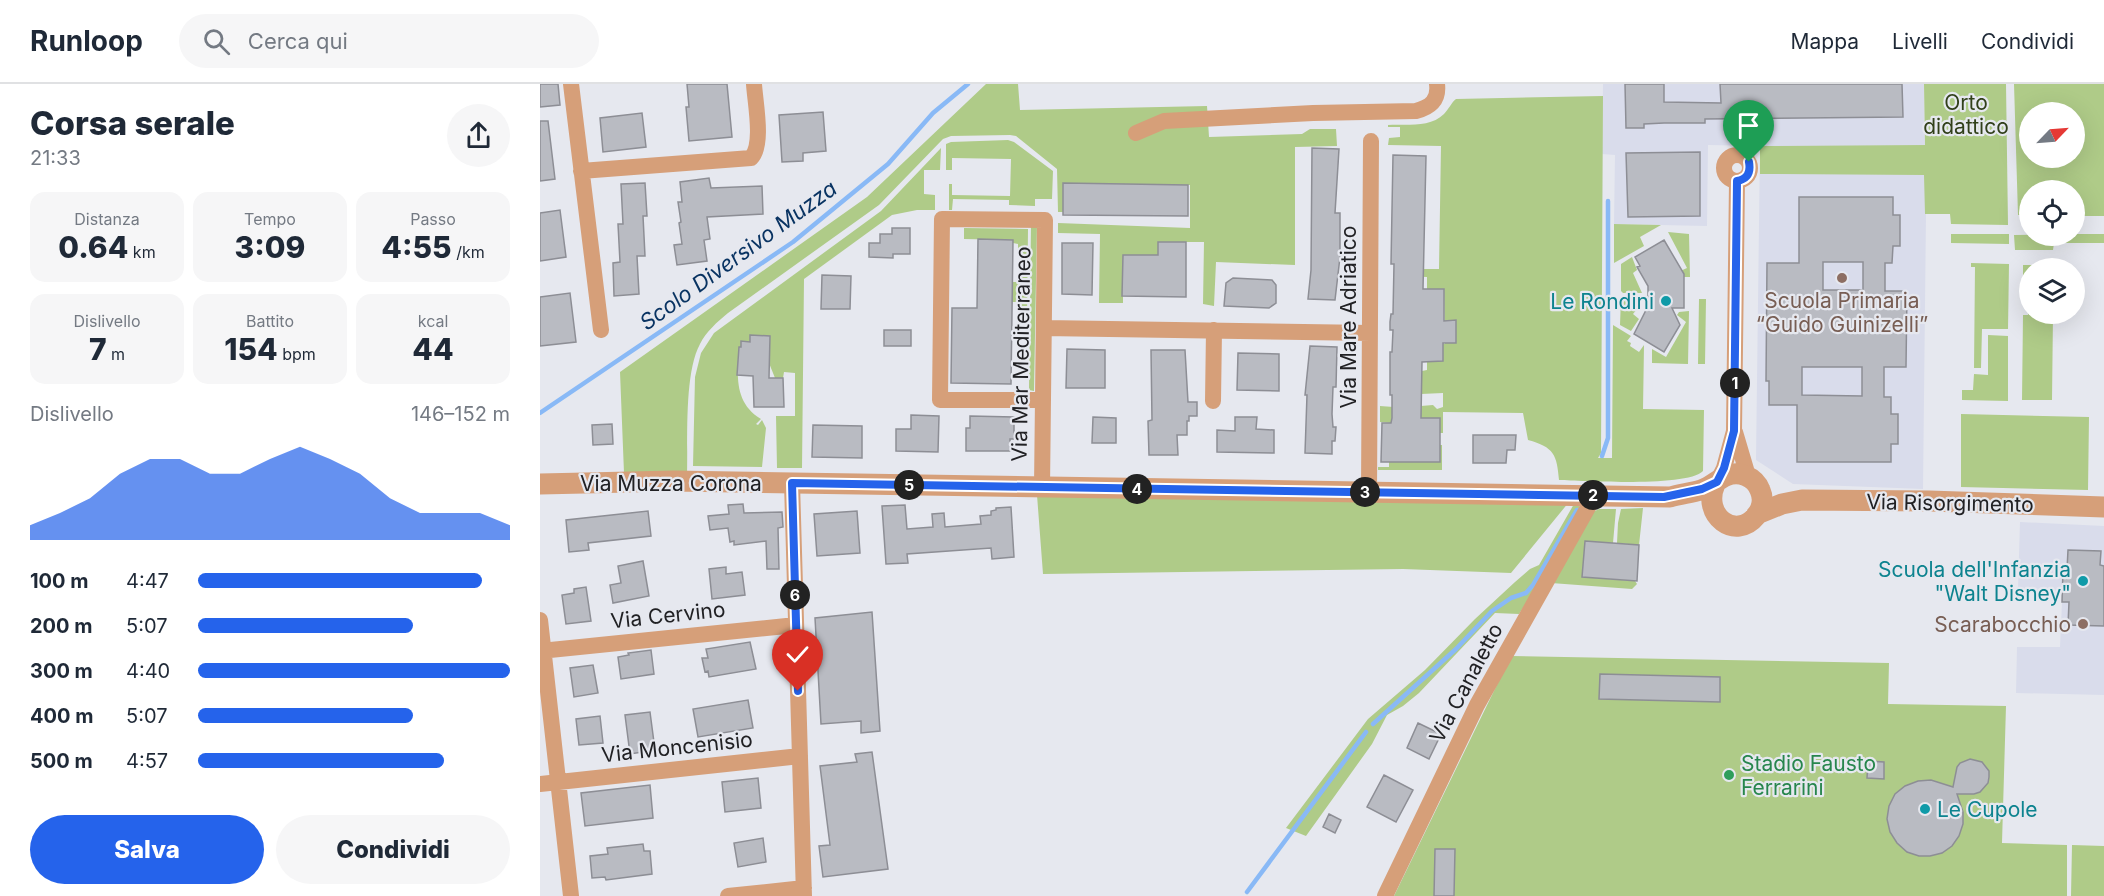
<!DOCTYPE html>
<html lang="it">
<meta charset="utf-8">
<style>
:root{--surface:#fff;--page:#f6f6f7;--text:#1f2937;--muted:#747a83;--line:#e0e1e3;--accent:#2563eb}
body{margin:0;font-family:Inter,sans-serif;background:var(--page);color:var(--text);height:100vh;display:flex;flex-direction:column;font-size:22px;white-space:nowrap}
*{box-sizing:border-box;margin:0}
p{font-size:20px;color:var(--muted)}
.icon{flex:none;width:33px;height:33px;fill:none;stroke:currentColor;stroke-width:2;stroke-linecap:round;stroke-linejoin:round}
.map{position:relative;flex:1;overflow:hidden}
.drawer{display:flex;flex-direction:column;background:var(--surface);width:540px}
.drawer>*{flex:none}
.needle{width:39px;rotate:65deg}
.tools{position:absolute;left:1479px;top:18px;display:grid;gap:12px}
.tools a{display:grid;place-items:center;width:66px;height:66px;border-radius:50%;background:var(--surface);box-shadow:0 6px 24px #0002;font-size:30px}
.pin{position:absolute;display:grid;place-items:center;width:51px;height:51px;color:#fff;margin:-62px -26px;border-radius:50% 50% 50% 0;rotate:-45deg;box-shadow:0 0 6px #0007}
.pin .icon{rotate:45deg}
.km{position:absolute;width:30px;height:30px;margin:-15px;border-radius:50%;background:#222;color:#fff;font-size:16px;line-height:30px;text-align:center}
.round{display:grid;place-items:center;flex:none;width:63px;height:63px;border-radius:32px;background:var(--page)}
.overview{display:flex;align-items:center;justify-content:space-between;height:102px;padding:0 30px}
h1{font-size:33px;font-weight:800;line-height:45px}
.figures{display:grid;grid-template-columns:repeat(3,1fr);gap:9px;height:102px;padding:6px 30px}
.figures div{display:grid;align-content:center;border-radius:15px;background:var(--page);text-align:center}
.figures b{font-size:30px;font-weight:800}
.figures small{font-size:16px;font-weight:400}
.figures p{font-size:16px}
.chart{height:168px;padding:12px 30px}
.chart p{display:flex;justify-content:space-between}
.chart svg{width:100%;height:108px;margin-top:6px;fill:var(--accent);opacity:.7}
.primary-button{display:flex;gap:12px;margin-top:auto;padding:12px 30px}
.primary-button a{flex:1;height:69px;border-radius:36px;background:var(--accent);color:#fff;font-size:24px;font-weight:800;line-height:69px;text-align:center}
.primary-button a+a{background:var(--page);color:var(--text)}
ul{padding:0 30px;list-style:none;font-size:20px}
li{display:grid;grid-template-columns:96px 72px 1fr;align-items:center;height:45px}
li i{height:15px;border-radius:8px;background:var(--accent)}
header{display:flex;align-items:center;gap:36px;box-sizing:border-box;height:84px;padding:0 30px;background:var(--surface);border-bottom:2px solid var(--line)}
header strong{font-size:28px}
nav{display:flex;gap:33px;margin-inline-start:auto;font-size:21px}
.search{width:420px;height:54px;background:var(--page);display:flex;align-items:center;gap:15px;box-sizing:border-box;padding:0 21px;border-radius:33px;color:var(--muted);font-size:22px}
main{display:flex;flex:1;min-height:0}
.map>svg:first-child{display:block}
</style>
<header>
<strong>Runloop</strong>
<div class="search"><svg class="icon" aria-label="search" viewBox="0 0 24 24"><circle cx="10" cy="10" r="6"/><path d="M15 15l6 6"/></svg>Cerca qui</div>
<nav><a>Mappa</a><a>Livelli</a><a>Condividi</a></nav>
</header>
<main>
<section class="drawer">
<div class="overview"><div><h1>Corsa serale</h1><p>21:33</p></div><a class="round"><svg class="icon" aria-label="share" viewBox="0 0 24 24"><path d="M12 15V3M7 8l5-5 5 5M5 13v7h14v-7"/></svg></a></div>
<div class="figures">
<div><p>Distanza</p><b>0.64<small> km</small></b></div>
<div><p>Tempo</p><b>3:09</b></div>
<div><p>Passo</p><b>4:55<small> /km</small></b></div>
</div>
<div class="figures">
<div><p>Dislivello</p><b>7<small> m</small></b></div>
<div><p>Battito</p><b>154<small> bpm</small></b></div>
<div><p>kcal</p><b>44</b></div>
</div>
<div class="chart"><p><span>Dislivello</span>146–152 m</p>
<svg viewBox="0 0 160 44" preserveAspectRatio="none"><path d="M0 44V38L10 33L20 27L30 17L40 11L50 11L60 17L70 17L80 11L90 6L100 11L110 17L120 27L130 33L140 33L150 33L160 38V44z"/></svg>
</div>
<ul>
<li><b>100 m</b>4:47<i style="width:91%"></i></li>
<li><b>200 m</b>5:07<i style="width:69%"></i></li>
<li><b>300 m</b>4:40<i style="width:100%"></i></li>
<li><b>400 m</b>5:07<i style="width:69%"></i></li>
<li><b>500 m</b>4:57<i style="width:79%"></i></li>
</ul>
<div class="primary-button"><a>Salva</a><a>Condividi</a></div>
</section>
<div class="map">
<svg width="1564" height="812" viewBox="0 0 1564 812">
<rect width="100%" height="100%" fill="#e6e8ef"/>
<path fill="#d9dceb" d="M1063 0H1384L1386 130 1383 405 1253 400 1216 376 1220 62 1168 61 1167 142 1074 140 1075 71 1062 70Z
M1480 438 1564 442V611L1476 609 1477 563H1520L1522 518V508L1478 505Z"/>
<path fill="#afcb88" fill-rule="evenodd" d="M446 0H478L480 26 667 22 669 53 762 50 770 45H796L797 62 755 63V181L676 178 674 222 663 220 664 158H618V171H583V219H559L560 150 518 149V139L650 144V101L523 100V128H518L517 85 476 52 470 51 411 52 403 55 339 121 188 229C177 238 166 248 160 260 144 289 148 356 147 391L84 389 80 288 327 113Z
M1384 0H1466L1468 141 1411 140 1410 130H1385L1384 91 1220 90V62L1385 61Z
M1474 0H1564V132H1535L1534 106H1490L1489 131H1478ZM1534 28V74H1490V28Z
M1063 12 1061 369 1058 374H1072L1073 241 1091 252 1087 257 1091 259 1090 262 1099 268 1104 261 1103 325 1164 326 1163 387C1148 403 1046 397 1019 396 1017 371 1014 363 988 356L983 329 903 328V349H881V334H852L851 339 840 338V322L881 325V322L893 321 897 325 903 323V309L881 310 882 287 887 286V264L861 260H905L904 205H887V193L859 192V189H854V185H899L901 62 848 61 849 54 860 53V43H848V41C867 40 890 44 904 30 909 25 911 19 916 15Z
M468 56 474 58 513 87 512 115H495V122L469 121V116L413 115 412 126H409V100H412V111L470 112 471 75 412 74V86H406V60L411 58Z
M401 64 400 86H384V110L395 111V126H377L352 131 264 195 262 384H237L236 332H255V289L244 288 243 294H235L229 279 230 252 210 251V258L202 257 201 263 199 264C197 291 194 319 221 335L216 340 218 341 222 336 226 344 222 383 153 382 155 293 161 269 174 249 341 127Z
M491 140H497L494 307 489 306Z
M1074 140 1121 141 1100 153 1104 162 1074 179Z
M424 144 488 145 487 236 478 235V218H472L473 198H477L478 190H480V166L478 165V160L473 159V156L424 155Z
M1128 148 1149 150 1150 193H1138V188L1147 184Z
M1411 150H1469V160L1411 159Z
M1535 150H1564V159H1514L1513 166H1475L1474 151Z
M1092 173 1097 186 1093 189 1102 209H1083L1081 207V180Z
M1431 179 1469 180 1468 245H1442L1441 284H1434L1435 183H1431Z
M1483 181H1513V184H1490V230H1513L1512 316H1482L1483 231H1488L1489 204 1483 203Z
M1083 213H1102V219L1093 230 1099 235 1091 247 1080 241 1081 214Z
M1159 215H1166L1165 280H1158Z
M1149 227 1148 280 1112 279V265L1126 273 1146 238 1137 231 1139 228Z
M1448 251 1468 252V317L1422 316V306H1433L1434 290 1448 291Z
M1421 330 1549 333 1548 406 1421 403Z
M899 361H902V386H838V383H849V378H886L894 370Z
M497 411 1029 418 971 489 863 485 503 490Z
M1034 420H1041L996 504 979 530 955 529 879 609 863 622 847 631 832 660 766 752 746 744 828 635 885 586 935 535 975 498 990 485 999 481Z
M1103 424 1099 461 1077 459 1078 439 1081 425Z
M1059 425H1076L1073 459 1045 457 1042 493 1095 497 1097 500 1092 505 1011 499 1053 428Z
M971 572 1349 579 1348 620 1466 622 1462 759 1527 761V812H854Z
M1532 761 1564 762V812H1531Z"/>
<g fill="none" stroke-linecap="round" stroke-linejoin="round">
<path stroke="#89b9f6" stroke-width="4.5" d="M0 329 253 158 348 80 393 29 428 0
M1062 372 1068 354V117
M833 640 916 565 952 527 971 514 986 509 993 501 1037 426
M707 808 826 648"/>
</g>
<path fill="#b9bbc2" stroke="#8d8e95" stroke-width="1.5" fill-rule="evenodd" d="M0 0H18L20 21 0 23Z
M147 0H187L192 53 149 57 146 23H149Z
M1085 0H1124V18L1181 19 1180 0H1362L1363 33 1165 35V39H1124L1104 40V44H1086Z
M283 28 286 67 263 69V77L242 78 239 31Z
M102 29 106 63 63 68 60 34Z
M0 37H8L15 95 0 97Z
M772 64 799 65 795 129H800V173L795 216 768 215 771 186Z
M1160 68V132L1088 133 1086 69Z
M853 71 886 72 883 205H904V237L916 236V259H903V277L882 278 881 334H900V378H841L842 339H851L852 334V311H850V268H852L853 246H850V238L851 230H853L854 180H851Z
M169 94 171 104 222 102 223 130 167 133 170 155 164 156 167 177 137 181 134 161 142 160 139 139 141 138 138 118H142L140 98Z
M105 99 107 132H103L105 172H97L99 210 74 212 73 179 80 178 78 140H83L81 100Z
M523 99 648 101V132L523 131Z
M1259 113H1353V131H1360V162H1353L1352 179H1345V207H1367L1366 283H1344V313H1351V330H1358V360H1351V378H1257V321H1229V297H1226L1227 179H1259ZM1283 178H1323V206H1283ZM1262 283H1322V312L1262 311Z
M20 126 26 173 0 177V129Z
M352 144H370V170H353V174L329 173V159H340V150H352Z
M438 155 473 156 471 300 411 299 412 224H437Z
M1124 156 1144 190V224H1132L1140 241 1124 268 1094 250 1108 222V202L1097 183 1100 182 1095 173Z
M618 158H646V213L582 212 583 171H618Z
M522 159H553L552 211 522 210Z
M282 191 311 192 310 225H281Z
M693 194 732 196 736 201V219L729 224 684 222 686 199Z
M30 209 36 258 0 262V213Z
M344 246H371V262H344Z
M210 251 230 252 229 294H243L244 323H214L213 292 197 291 199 263H201V257L210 258Z
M770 262 797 263 796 303H793L792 330 793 343H796L795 357H792V370L765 369 767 311H765Z
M527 265 565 266V304H526Z
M611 266H645L648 318H657V332H649V337H647V351H637L638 371H609L608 337 612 336Z
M698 269 739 270V307L697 306Z
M371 331 399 332 398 368 356 367V345H371Z
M430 332 474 333V355H470V367H426V344H430Z
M553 333 576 334V359H552Z
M695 333H717L716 345 734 346V369L677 368V346L695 347Z
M72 340 73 360 53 361 52 341Z
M273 341 322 342V374L272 373Z
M933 351H976L975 366H967L966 379H933Z
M203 420 204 429 242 428 243 443 238 444 239 485H227L226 457 194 461V457L190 458 188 444 170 446 168 432 189 430 188 421Z
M365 421 367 445 393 443 392 430 404 429 405 443 441 440 440 432 451 431V427L456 426V424L471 423 474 473 452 475 451 464 367 470 368 479 346 480 342 422Z
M108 427 111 452 48 459 49 466 29 468 26 436Z
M317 427 320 469 277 472 274 430Z
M1045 457 1099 461 1097 497 1042 493Z
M1528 466 1561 467 1560 481 1564 482V542L1528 541 1529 518H1522L1523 486H1527Z
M103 477 109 512 73 519 70 501 81 499 78 482Z
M186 483V490L202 488 205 511 172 515 169 485Z
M46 503 51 537 26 540 22 511 34 509V505Z
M332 528 340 647 321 649V637L281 640 275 534Z
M210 558 216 585 169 593 168 587 165 588 162 574H168L166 565Z
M111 566 114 590 81 595 78 573 89 571 88 569Z
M53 581 58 609 34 613 30 584Z
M1060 590 1180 593V618L1059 615Z
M208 616 213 644 158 653 153 625Z
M110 628 115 666 90 670 85 631Z
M60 632 63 659 39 661 36 635Z
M878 639 901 650 889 675 867 664Z
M332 668 348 785 283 793 279 762 290 761 280 682 317 678 315 670Z
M1430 675 1442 678 1449 687V693L1448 699 1440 708 1434 710H1417L1423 728V740L1419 752 1412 762 1402 769 1390 772H1379L1367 768 1357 759 1350 748 1347 735 1349 722 1355 710 1365 702 1378 697 1391 696 1413 703 1417 683 1420 679Z
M1328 677 1344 678V695L1327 694Z
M844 691 873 706 856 738 827 723Z
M218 694 221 724 185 728 182 698Z
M110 701 113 734 45 742 41 709Z
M789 730 801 736 795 749 783 743Z
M223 754 226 778 198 783 194 759Z
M103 760 104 767H110L112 790 66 796 65 793 52 794 50 772 68 770 67 764Z
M895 765H915L914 812H894Z"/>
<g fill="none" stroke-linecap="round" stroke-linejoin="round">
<path stroke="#d69f79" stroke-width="16" d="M31 0 61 246
M596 49 624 37 773 29 876 27C891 23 899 16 897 0
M1184 84a13 13 0 1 1 26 0a13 13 0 1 1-26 0Z
M41 87 211 74C224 61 215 18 214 0
M504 244 830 249
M673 317 674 246
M1195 348 1208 392
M1177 398 1184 384 1194 347 1197 97
M252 399 264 812
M502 404 505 136 402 135 400 316H503
M829 408 831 57
M0 536 31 812
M0 567 256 541
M0 700 260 672
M188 812 264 804
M845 812 937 621 1055 411"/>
<path stroke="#d69f79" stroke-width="21" d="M0 400 134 397 1130 413C1140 410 1151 409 1161 406 1171 403 1177 396 1186 392 1199 386 1215 393 1220 406 1224 415 1222 425 1216 432 1196 457 1161 432 1175 400
M1217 430 1242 420 1262 416 1389 417 1564 423"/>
</g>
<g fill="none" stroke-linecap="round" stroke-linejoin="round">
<g stroke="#fff" stroke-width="12">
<path id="route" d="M258 607 252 399 1124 413 1162 405 1177 398 1184 384 1194 347 1197 97C1207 95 1211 89 1209 78"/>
</g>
<use href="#route" stroke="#2563eb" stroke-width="8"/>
</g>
<g fill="#8d6e63" stroke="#e6e8ef" stroke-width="2">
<circle cx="1302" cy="194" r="6"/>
<circle cx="1543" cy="540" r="6"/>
</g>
<g fill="#0f9aa8" stroke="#e6e8ef" stroke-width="2">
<circle cx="1126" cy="217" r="6"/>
<circle cx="1543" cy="497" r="6"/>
<circle cx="1385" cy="725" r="6"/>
</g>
<circle fill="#2e9e5b" stroke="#e6e8ef" stroke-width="2" cx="1189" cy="691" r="6"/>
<g text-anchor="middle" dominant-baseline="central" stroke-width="4.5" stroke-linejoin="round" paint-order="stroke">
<g font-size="21" fill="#31401a" stroke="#e6e8ef">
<text x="1426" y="18">Orto<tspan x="1426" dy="24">didattico</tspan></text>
</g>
<g font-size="21" fill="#785e54" stroke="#e6e8ef">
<text x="1302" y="216">Scuola Primaria<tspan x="1302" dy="24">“Guido Guinizelli”</tspan></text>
<text x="1531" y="540" text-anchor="end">Scarabocchio</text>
</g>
<g font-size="21" fill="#0d838f" stroke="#e6e8ef" text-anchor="end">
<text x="1114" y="217">Le Rondini</text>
<text x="1531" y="485">Scuola dell'Infanzia<tspan x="1531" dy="24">"Walt Disney"</tspan></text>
<text x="1397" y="725" text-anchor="start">Le Cupole</text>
</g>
<g font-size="21" fill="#212124" stroke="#e6e8ef">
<text transform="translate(808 233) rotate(-90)">Via Mare Adriatico</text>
<text transform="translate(481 270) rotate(-89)">Via Mar Mediterraneo</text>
<text x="131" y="399">Via Muzza Corona</text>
<text transform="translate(1410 419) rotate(1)">Via Risorgimento</text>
<text transform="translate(128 531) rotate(-6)">Via Cervino</text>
<text transform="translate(926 599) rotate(-62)">Via Canaletto</text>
<text transform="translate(137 663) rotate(-6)">Via Moncenisio</text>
</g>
<g font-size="21" fill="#27864d" stroke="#e6e8ef" text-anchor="start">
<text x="1201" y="679">Stadio Fausto<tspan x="1201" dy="24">Ferrarini</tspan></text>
</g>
<g font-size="22" font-style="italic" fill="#093362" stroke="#e6e8ef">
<text transform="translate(198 171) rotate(-36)">Scolo Diversivo Muzza</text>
</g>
</g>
</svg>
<div class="tools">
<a><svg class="needle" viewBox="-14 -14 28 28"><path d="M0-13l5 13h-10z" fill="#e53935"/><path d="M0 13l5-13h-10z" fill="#747a83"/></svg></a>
<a><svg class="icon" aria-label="locate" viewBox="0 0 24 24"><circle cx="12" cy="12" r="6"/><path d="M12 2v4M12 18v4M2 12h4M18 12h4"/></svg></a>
<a><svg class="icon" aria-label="layers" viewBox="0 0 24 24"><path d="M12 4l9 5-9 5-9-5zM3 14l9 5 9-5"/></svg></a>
</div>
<div class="pin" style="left:1209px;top:78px;background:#1e9e55"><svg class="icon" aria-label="arrive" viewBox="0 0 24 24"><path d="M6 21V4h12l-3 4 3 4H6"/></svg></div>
<div class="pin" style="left:258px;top:607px;background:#d93025"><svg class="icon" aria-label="check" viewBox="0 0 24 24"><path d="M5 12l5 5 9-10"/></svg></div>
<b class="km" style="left:1195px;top:299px">1</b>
<b class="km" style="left:1053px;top:411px">2</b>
<b class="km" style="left:825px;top:408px">3</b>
<b class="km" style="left:597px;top:405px">4</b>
<b class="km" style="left:369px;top:401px">5</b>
<b class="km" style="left:255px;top:511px">6</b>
</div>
</main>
